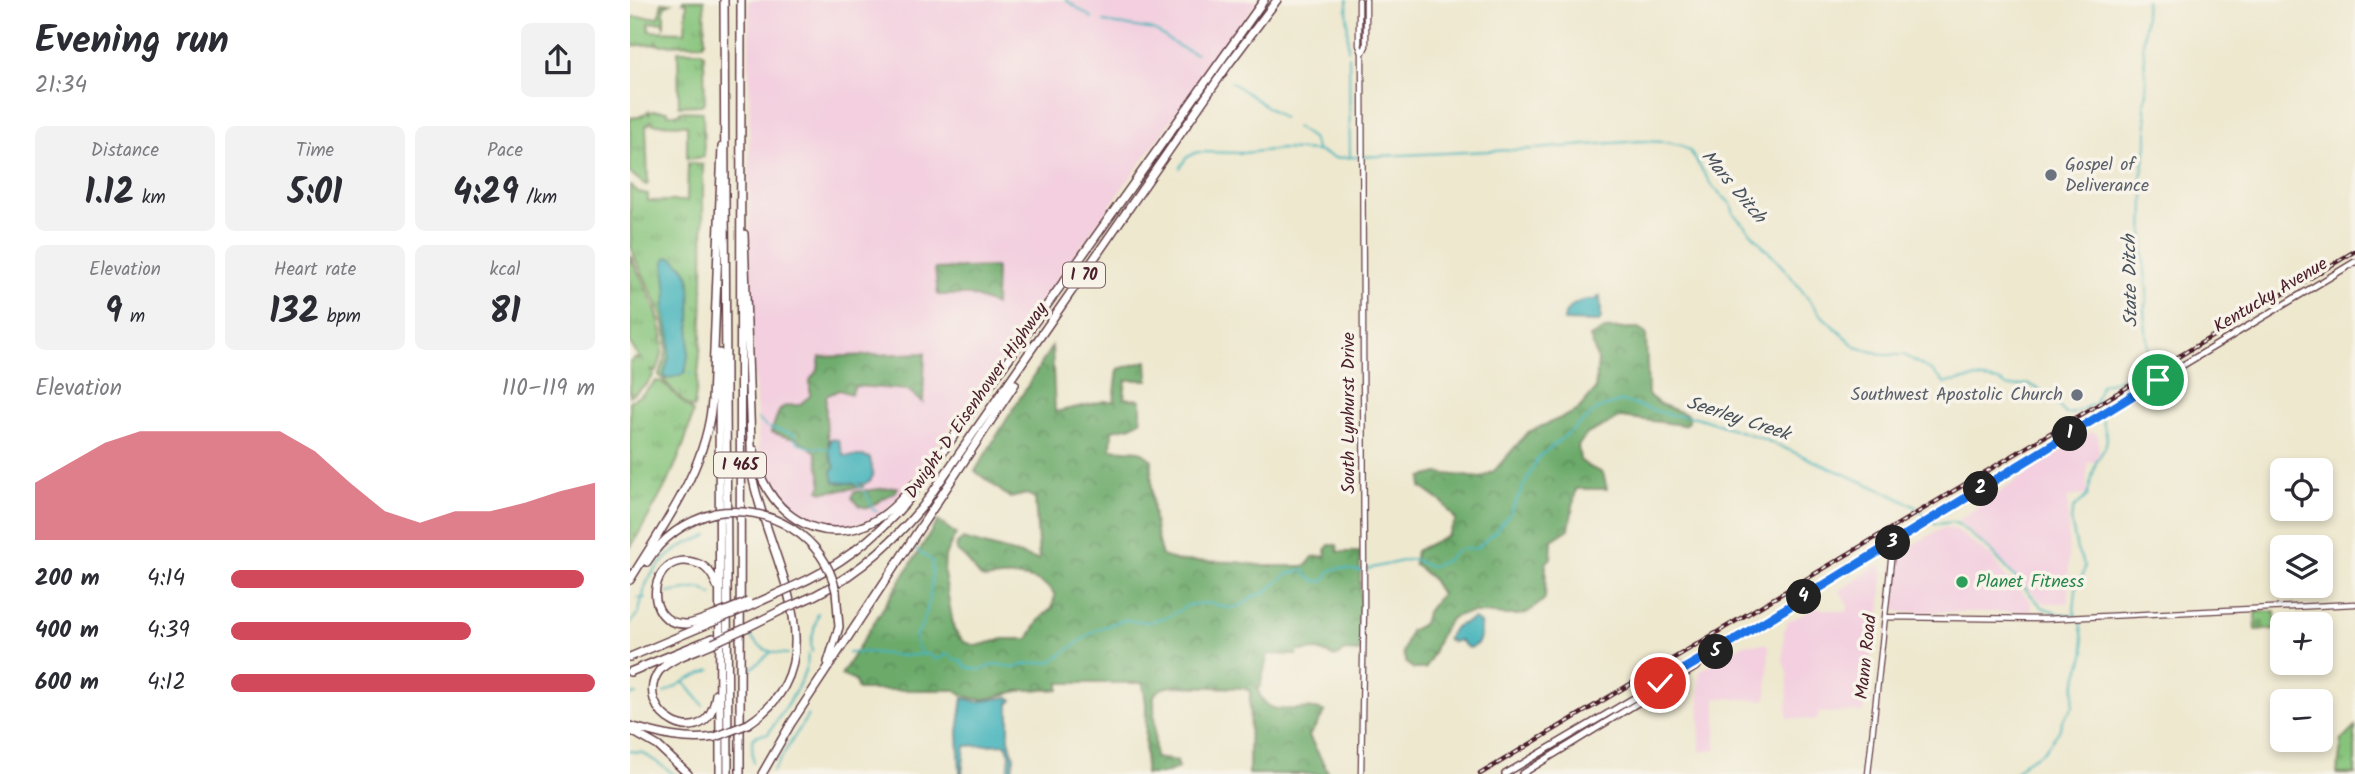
<!DOCTYPE html>
<meta charset="utf-8">
<style>
:root{--surface:#fff;--page:#f2f2f3;--text:#2b2b33;--muted:#7c7c81;--accent:#d1495b}
body{margin:0;font-family:Kalam,sans-serif;background:var(--page);color:var(--text);height:100vh;display:flex;flex-direction:column;font-size:26px;white-space:nowrap}
*{box-sizing:border-box;margin:0}
p{font-size:23px;color:var(--muted)}
.icon{flex:none;width:38px;height:38px;fill:none;stroke:currentColor;stroke-width:2;stroke-linecap:round;stroke-linejoin:round}
.map{position:relative;flex:1;overflow:hidden}
.drawer{display:flex;flex-direction:column;background:var(--surface);width:630px}
.drawer>*{flex:none}
.tools{position:absolute;left:1640px;top:458px;display:grid;gap:14px}
.tools a{display:grid;place-items:center;width:63px;height:63px;border-radius:10px;background:var(--surface);box-shadow:0 4px 10px #0003;font-size:35px}
.pin{position:absolute;display:grid;place-items:center;width:60px;height:60px;color:#fff;margin:-30px;border:4px solid #fff;border-radius:50%;box-shadow:0 2px 7px #0007}
.km{position:absolute;width:35px;height:35px;margin:-18px;border-radius:50%;background:#222;color:#fff;font-size:19px;line-height:35px;text-align:center}
.round{display:grid;place-items:center;flex:none;width:74px;height:74px;border-radius:10px;background:var(--page)}
.head{display:flex;align-items:center;justify-content:space-between;height:119px;padding:0 35px}
h1{font-size:38px;font-weight:600;line-height:52px}
.stats{display:grid;grid-template-columns:repeat(3,1fr);gap:10px;height:119px;padding:7px 35px}
.stats div{display:grid;align-content:center;border-radius:10px;background:var(--page);text-align:center}
.stats b{font-size:35px;font-weight:600}
.stats small{font-size:19px;font-weight:400}
.stats p{font-size:19px}
.chart{height:196px;padding:14px 35px}
.chart p{display:flex;justify-content:space-between}
.chart svg{width:100%;height:126px;margin-top:7px;fill:var(--accent);opacity:.7}
ul{padding:0 35px;list-style:none;font-size:23px}
li{display:grid;grid-template-columns:112px 84px 1fr;align-items:center;height:52px}
li i{height:18px;border-radius:9px;background:var(--accent)}
main{display:flex;flex:1;min-height:0}
.map>svg:first-child{display:block}
</style>
<main>
<section class="drawer">
<div class="head"><div><h1>Evening run</h1><p>21:34</p></div><a class="round"><svg class="icon" aria-label="share" viewBox="0 0 24 24"><path d="M12 15V3M7 8l5-5 5 5M5 13v7h14v-7"/></svg></a></div>
<div class="stats">
<div><p>Distance</p><b>1.12<small> km</small></b></div>
<div><p>Time</p><b>5:01</b></div>
<div><p>Pace</p><b>4:29<small> /km</small></b></div>
</div>
<div class="stats">
<div><p>Elevation</p><b>9<small> m</small></b></div>
<div><p>Heart rate</p><b>132<small> bpm</small></b></div>
<div><p>kcal</p><b>81</b></div>
</div>
<div class="chart"><p><span>Elevation</span>110–119 m</p>
<svg viewBox="0 0 160 44" preserveAspectRatio="none"><path d="M0 44V24L10 17L20 10L30 6L40 6L50 6L60 6L70 6L80 13L90 24L100 34L110 38L120 34L130 34L140 31L150 27L160 24V44z"/></svg>
</div>
<ul>
<li><b>200 m</b>4:14<i style="width:97%"></i></li>
<li><b>400 m</b>4:39<i style="width:66%"></i></li>
<li><b>600 m</b>4:12<i style="width:100%"></i></li>
</ul>
</section>
<div class="map">
<svg width="1725" height="774" viewBox="0 0 1725 774">
<defs>
<pattern id="grass-tufts" width="24" height="20" patternUnits="userSpaceOnUse" patternTransform="scale(1.75)"><rect width="24" height="20" fill="#86c47b"/><path d="M3 7l-1-3M5 7V3M7 7l1-3M15 17l-1-3M17 17v-4M19 17l1-3" fill="none" stroke="#709f65"/></pattern>
<pattern id="forest-crowns" width="20" height="18" patternUnits="userSpaceOnUse" patternTransform="scale(1.75)"><rect width="20" height="18" fill="#6caa6b"/><path d="M2 6a3 3 0 1 1 6 0M12 15a3 3 0 1 1 6 0" fill="none" stroke="#5b8a58"/></pattern>
<pattern id="cemetery-stones" width="16" height="16" patternUnits="userSpaceOnUse" patternTransform="scale(1.75)"><rect width="16" height="16" fill="#86c47b"/><path d="M2 7V4a2 2 0 0 1 4 0v3zM10 15v-3a2 2 0 0 1 4 0v3z" fill="#709f65"/></pattern>
</defs>
<rect width="100%" height="100%" fill="#f7f3e8"/>
<filter id="ink" filterUnits="userSpaceOnUse"><feTurbulence type="fractalNoise" baseFrequency=".0143" numOctaves="2"/><feDisplacementMap in="SourceGraphic" scale="14" xChannelSelector="R" yChannelSelector="G"/><feConvolveMatrix kernelMatrix="1 2 1 2 8 2 1 2 1" color-interpolation-filters="sRGB"/></filter>
<filter id="wash" filterUnits="userSpaceOnUse"><feTurbulence type="fractalNoise" baseFrequency=".00686" numOctaves="4" result="noise"/><feDisplacementMap in="SourceGraphic" scale="28" xChannelSelector="R" yChannelSelector="G"/><feGaussianBlur stdDeviation="1.57" result="paint"/><feColorMatrix in="noise" values="0 0 0 0 0 0 0 0 0 0 0 0 0 0 0 0 0 1.4 0 .05"/><feComposite in="paint" operator="in"/></filter>
<g filter="url(#wash)">
<rect width="100%" height="100%" fill="#eee8cf"/>
<path fill="#f3cfdf" d="M119 0H628L281 482 264 502 247 517 230 523 211 527 193 525 162 514 142 492 129 463 120 283Z
M1463 432 1468 435 1469 453 1466 461 1457 463V495L1438 497 1439 603H1413L1330 522V519L1454 435Z
M1315 527 1325 529 1361 556 1375 576 1401 601 1402 612H1270L1265 608 1268 580 1263 570 1265 562 1274 549Z
M1248 565 1251 567 1253 576 1250 615H1245L1240 668 1234 669V712L1189 713 1186 720 1157 718 1158 673 1153 662 1154 632 1157 622 1186 608 1217 612 1218 607 1210 590Z
M1114 644H1137L1139 648 1137 696 1133 700 1086 698V750L1070 752 1069 672Z"/>
<path fill="url(#grass-tufts)" stroke="#687253" stroke-width="2" d="M53 0H74L75 41 73 44 28 45 27 41 26 44 0 46V17H29L32 2 41 3 34 6V28L33 22 19 23V31L55 32 57 3 53 2Z
M48 51H70L74 54 75 102 71 105 49 106Z
M19 111V114L22 111H38V114H49L50 111 73 112 74 157 57 159V125L23 124V121H20V124L16 125 18 184 16 185 0 173V118L9 117Z
M58 163 73 165C73 245 76 328 64 408L57 406 29 375C53 326 14 291 1 246 0 230 0 202 0 185L8 192 18 194V201H57Z
M0 255C16 291 46 333 26 372L21 370 24 375 16 385 0 396V362L4 358 10 359 0 343Z
M26 381 32 382 63 412C52 463 26 504 0 548V401L14 393Z
M1725 727V774H1707L1712 740Z"/>
<path fill="url(#forest-crowns)" stroke="#5b644b" stroke-width="2" d="M366 267 365 305 340 295H308L305 269Z
M1007 328 1016 334 1018 395 1030 404 1058 415 1059 422 1053 425 991 417 957 434 948 446 950 460 959 467 973 473 977 489H946L939 529 922 540 921 558 916 563 915 599C909 603 900 613 893 614 873 619 834 605 819 621 807 635 805 654 795 669H784L776 663 773 652 780 631 793 624 796 613 811 594 801 578 784 564 786 551 818 535 826 520 813 503 791 487 792 477 808 473 851 478 865 470 898 432 947 411 965 390 968 361 960 337 975 329Z
M422 346 425 412 475 401H484L488 369 517 361 518 380H496L494 398 511 400V420L502 426 482 430 481 449 510 451 522 460C521 493 522 525 532 556L548 561 607 562 634 566H676L683 557 696 556V549L699 545H707L708 552H730V652L715 651 705 657 688 650 668 651 666 655 638 654 630 687H627C637 726 670 700 695 712L679 736 699 774H619L620 691 613 688 544 686C536 687 528 688 524 696L525 758 547 761 548 768 532 774H515L516 704 513 683H429V690C416 690 402 688 389 691 363 695 351 708 325 690H228L225 681 211 675 308 521 326 534 315 556 314 573 324 630 334 642 346 646 374 639H398L410 619 422 608 425 595C411 573 377 575 354 579 340 570 344 562 326 551L327 544 333 539 409 560 405 498 397 494 380 498 345 471Z
M295 353 293 403 278 390 225 386 221 394 209 390 196 396C195 419 197 438 201 459L204 461 205 467 202 471 209 483 216 482 234 487 193 492 189 490 192 485 186 452 166 438H159L141 432C150 412 145 404 169 405L180 396V380L188 369 190 357Z
M267 487 266 491 238 508 230 506 222 498 224 492Z"/>
<path fill="url(#cemetery-stones)" stroke="#687253" stroke-width="2" d="M1645 611 1646 629 1626 630 1625 612Z"/>
<path fill="#44b4bb" stroke="#476a73" stroke-width="2" d="M42 257C48 261 57 270 59 278 62 291 60 364 54 374L36 379 34 375 39 357 40 338 34 308 37 296 34 262 36 258Z
M970 296 971 317 969 322 934 321 935 314C942 303 952 299 965 300Z
M200 439 208 440 214 456H234L240 458 243 474 241 480 234 484 204 482 202 471 205 467 199 451Z
M844 619 850 623C852 634 851 646 838 648L829 640 823 642 817 639 825 627Z
M379 697 382 700 379 703V739L384 757 382 771 378 774 380 754 376 744 335 746 332 774H330L328 732 333 698 347 702Z"/>
<g fill="none" stroke-linecap="round" stroke-linejoin="round">
<path stroke="#44b4bb" stroke-width="2" d="M436 0 462 18
M717 0 718 50
M474 22 524 30 548 46 566 54
M719 56 720 156
M601 82 653 118
M666 127 682 138 687 151 705 158 904 149 1010 141 1035 142 1050 145 1060 151 1082 186 1101 204 1104 214 1159 274 1190 314 1226 347 1255 355H1274L1302 371 1315 383 1346 378 1369 381 1378 387 1399 384 1416 393 1436 414C1447 415 1454 406 1465 404
M550 168 556 158 567 152 613 153 651 149 687 151
M1514 189 1511 178 1517 145V120L1514 104 1517 93 1513 44 1516 0
M59 373 61 374
M1469 413 1465 402 1471 385C1481 381 1510 377 1515 368 1518 362 1515 358 1518 351L1514 310 1517 303V289L1513 252 1514 194
M128 419 137 427
M140 428 164 434 165 440C177 450 187 446 199 449
M225 482 231 488
M233 491 237 494 243 510 247 511
M1303 521 1306 524 1323 522 1328 524 1361 551 1412 607 1430 614 1446 615
M284 548 302 561C302 588 300 614 285 637L287 646 292 653
M783 559 800 567 815 561 827 550 847 548 864 533 879 515 908 458 968 409 992 401 1041 415 1066 417 1131 438 1256 492 1284 506 1298 518
M37 593 70 588 82 595
M7 598H15
M13 598C14 575 38 554 58 543 65 539 72 540 78 535
M1446 615 1444 610 1447 581 1453 575 1455 566 1447 550 1441 520 1443 509 1457 496 1466 462 1475 448 1477 439 1472 417
M0 624 9 612 12 598
M119 634C129 649 140 654 158 654
M182 652 181 642 188 613
M219 653 238 652 271 656 299 654 306 660 317 654 324 659 330 660 336 667 350 670 366 664 384 668 396 664 421 662 466 630 493 620 519 622 540 616 558 605 580 603 597 608 611 606 622 597 635 593 657 574 674 570 676 575 688 582 695 580 701 570 710 568 729 571 781 559
M120 670 140 653
M54 682 73 705
M34 693 61 678 81 670
M0 695 6 694
M0 751 13 753 44 774
M123 763 122 740 127 735 138 734C150 715 179 677 178 654
M143 771 178 715
M1384 774 1394 763 1414 751 1429 731 1432 721 1443 706 1444 689 1455 652 1450 621"/>
</g>
</g>
<g filter="url(#ink)">
<g fill="none" stroke-linecap="round" stroke-linejoin="round">
<g stroke="#633d44" stroke-width="7">
<path id="secondary" d="M729 0V45L732 53 734 605 731 774
M733 52 736 46V0
M1255 617 1415 619 1725 604
M1238 774 1263 542"/>
</g>
<g stroke="#633d44" stroke-width="8">
<path id="primary" d="M875 774 1065 662H1070L1488 404 1725 262
M892 774 1068 666 1070 662"/>
</g>
<g stroke="#633d44" stroke-width="10">
<path id="highway" d="M94 0 98 774
M114 234 122 474C136 556 214 662 118 724
M89 353 90 774
M124 450C132 510 189 552 246 520 262 511 274 497 285 483
M17 562C33 536 56 521 85 513
M0 580C34 524 77 468 82 401L92 147
M162 587C208 567 247 537 279 499L634 0
M168 603C217 583 259 547 293 506L598 65 647 0
M118 607 151 592
M83 616C75 618 66 623 57 624 9 626 19 548 66 563 77 566 83 575 87 586
M118 627 156 608
M83 643C67 651 42 657 29 671 0 712 78 759 86 694
M0 657 83 622
M198 662 209 627 206 591
M0 672 83 638
M162 722 385 384
M0 726C29 734 55 742 85 737
M0 730 28 746 58 774
M110 774 111 0
M132 774 163 720"/>
</g>
<use href="#secondary" stroke="#fff" stroke-width="4.5"/>
<use href="#primary" stroke="#fff" stroke-width="5"/>
<use href="#highway" stroke="#fff" stroke-width="7"/>
<g stroke="#4a1f2b" stroke-width="4.5">
<path id="rail" d="M850 774 1725 251"/>
</g>
<use href="#rail" stroke="#f7f3e8" stroke-width="2" stroke-dasharray="5" stroke-linecap="butt"/>
<g stroke="#633d44" stroke-width="10" stroke-linecap="butt">
<path id="highway-bridge" d="M85 513C140 505 193 535 206 591
M151 592 162 587
M156 608 168 603
M83 616 118 602
M83 622 118 607
M83 643 118 627
M85 737 118 724"/>
</g>
<use href="#highway-bridge" stroke="#fff" stroke-width="7"/>
</g>
</g>
<g fill="none" stroke-linecap="round" stroke-linejoin="round" filter="url(#ink)">
<g stroke="#fff" stroke-width="14">
<path id="route" d="M1030 683 1111 636 1528 380"/>
</g>
<use href="#route" stroke="#1a73e8" stroke-width="9"/>
</g>
<g fill="#6b7280" stroke="#f7f3e8" stroke-width="2.5">
<circle cx="1421" cy="175" r="7"/>
<circle cx="1447" cy="395" r="7"/>
</g>
<circle fill="#2e9e5b" stroke="#f7f3e8" stroke-width="2.5" cx="1332" cy="582" r="7"/>
<g text-anchor="middle" dominant-baseline="central" stroke-width="7" stroke-linejoin="round" paint-order="stroke">
<g fill="#f7f3e8" stroke="#7e5f64" stroke-width="2">
<rect x="433" y="262.5" width="42" height="25" rx="5"/>
<rect x="84" y="452.5" width="52" height="25" rx="5"/>
</g>
<g font-size="16" font-weight="bold" fill="#4a1f2b">
<text x="454" y="275">I 70</text>
<text x="110" y="465">I 465</text>
</g>
<g font-size="18" fill="#5b616d" stroke="#f7f3e8" text-anchor="start">
<text x="1435" y="165">Gospel of<tspan x="1435" dy="21">Deliverance</tspan></text>
<text x="1433" y="395" text-anchor="end">Southwest Apostolic Church</text>
</g>
<g font-size="18" fill="#4a1f2b" stroke="#f7f3e8">
<text transform="translate(1641 296) rotate(-31)">Kentucky Avenue</text>
<text transform="translate(347 401) rotate(-55)">Dwight D Eisenhower Highway</text>
<text transform="translate(719 413) rotate(-90)">South Lynhurst Drive</text>
<text transform="translate(1237 657) rotate(-84)">Mann Road</text>
</g>
<g font-size="18" fill="#27864d" stroke="#f7f3e8" text-anchor="start">
<text x="1346" y="582">Planet Fitness</text>
</g>
<g font-size="19" font-style="italic" fill="#48535d" stroke="#f7f3e8">
<text transform="translate(1103 187) rotate(50)">Mars Ditch</text>
<text transform="translate(1501 281) rotate(-91)">State Ditch</text>
<text transform="translate(1108 419) rotate(18)">Seerley Creek</text>
</g>
</g>
</svg>
<div class="tools">
<a><svg class="icon" aria-label="locate" viewBox="0 0 24 24"><circle cx="12" cy="12" r="6"/><path d="M12 2v4M12 18v4M2 12h4M18 12h4"/></svg></a>
<a><svg class="icon" aria-label="layers" viewBox="0 0 24 24"><path d="M12 4l9 5-9 5-9-5zM3 14l9 5 9-5"/></svg></a>
<a>+</a>
<a>−</a>
</div>
<div class="pin" style="left:1528px;top:380px;background:#1e9e55"><svg class="icon" aria-label="arrive" viewBox="0 0 24 24"><path d="M6 21V4h12l-3 4 3 4H6"/></svg></div>
<div class="pin" style="left:1030px;top:683px;background:#d93025"><svg class="icon" aria-label="check" viewBox="0 0 24 24"><path d="M5 12l5 5 9-10"/></svg></div>
<b class="km" style="left:1440px;top:434px">1</b>
<b class="km" style="left:1351px;top:489px">2</b>
<b class="km" style="left:1263px;top:543px">3</b>
<b class="km" style="left:1174px;top:597px">4</b>
<b class="km" style="left:1086px;top:652px">5</b>
</div>
</main>
